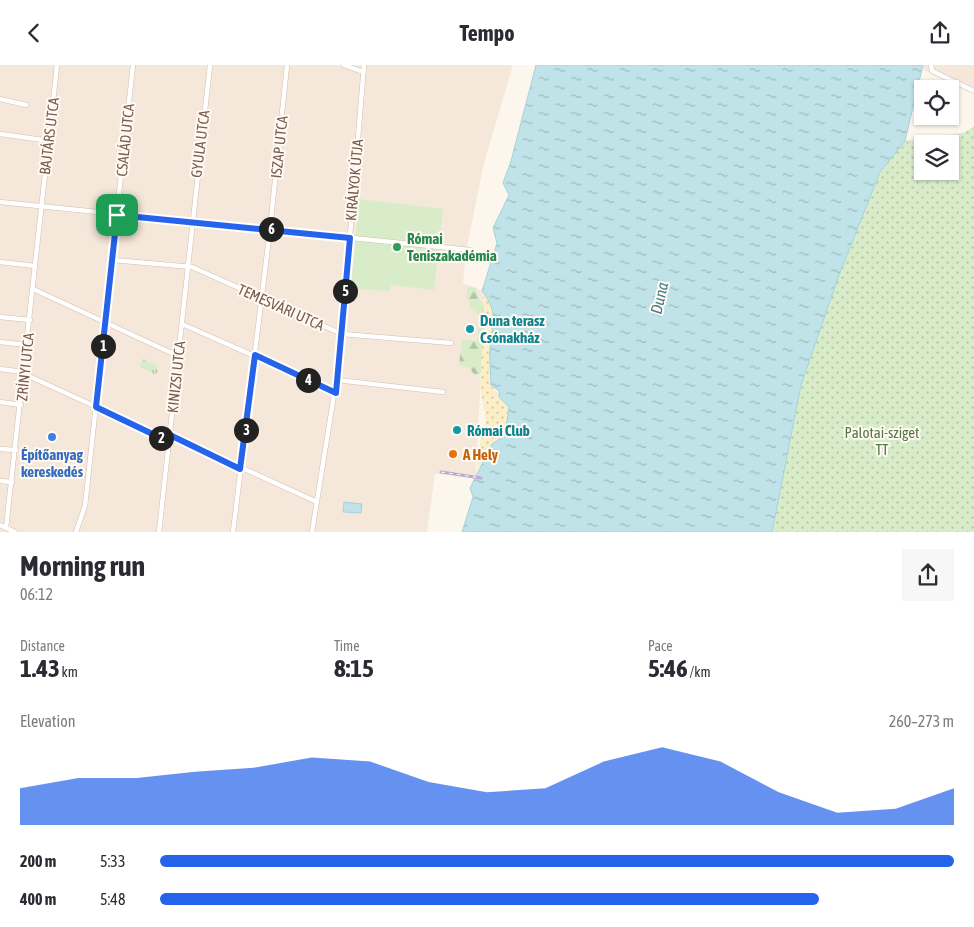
<!DOCTYPE html>
<meta charset="utf-8">
<style>
:root{--surface:#fff;--page:#f7f7f7;--text:#2b2b33;--muted:#7c7c81;--accent:#2563eb}
body{margin:0;font-family:"Asap Condensed",sans-serif;background:var(--page);color:var(--text);height:100vh;display:flex;flex-direction:column;font-size:19px;white-space:nowrap}
*{box-sizing:border-box;margin:0}
p{font-size:16px;color:var(--muted)}
.icon{flex:none;width:28px;height:28px;fill:none;stroke:currentColor;stroke-width:2;stroke-linecap:round;stroke-linejoin:round}
.map{position:relative;height:467px;overflow:hidden}
.drawer{display:flex;flex-direction:column;background:var(--surface);flex:1}
.drawer>*{flex:none}
.fabs{position:absolute;left:914px;top:15px;display:grid;gap:10px}
.fabs a{display:grid;place-items:center;width:45px;height:45px;border-radius:0px;background:var(--surface);box-shadow:0 1px 4px #0004;font-size:25px}
.pin{position:absolute;display:grid;place-items:center;width:42px;height:42px;color:#fff;margin:-21px;border-radius:10px;box-shadow:0 2px 8px #0006}
.km{position:absolute;width:25px;height:25px;margin:-12px;border-radius:50%;background:#222;color:#fff;font-size:14px;line-height:25px;text-align:center}
.round{display:grid;place-items:center;flex:none;width:52px;height:52px;border-radius:0px;background:var(--page)}
.head{display:flex;align-items:center;justify-content:space-between;height:85px;padding:0 20px}
h1{font-size:28px;font-weight:700;line-height:38px}
.stats{display:grid;grid-template-columns:repeat(3,1fr);gap:8px;height:85px;padding:5px 20px}
.stats div{display:grid;align-content:center}
.stats b{font-size:25px;font-weight:700}
.stats small{font-size:14px;font-weight:400}
.stats p{font-size:14px}
.chart{height:140px;padding:10px 20px}
.chart p{display:flex;justify-content:space-between}
.chart svg{width:100%;height:90px;margin-top:5px;fill:var(--accent);opacity:.7}
ul{padding:0 20px;list-style:none;font-size:16px}
li{display:grid;grid-template-columns:80px 60px 1fr;align-items:center;height:38px}
li i{height:12px;border-radius:6px;background:var(--accent)}
header{display:flex;justify-content:space-between;align-items:center;height:65px;padding:0 20px;background:var(--surface);font-size:22px;font-weight:700}
.map>svg:first-child{display:block}
</style>
<header><svg class="icon" aria-label="back" viewBox="0 0 24 24"><path d="M15 5l-7 7 7 7"/></svg>Tempo<svg class="icon" aria-label="share" viewBox="0 0 24 24"><path d="M12 15V3M7 8l5-5 5 5M5 13v7h14v-7"/></svg></header>
<div class="map">
<svg width="974" height="467" viewBox="0 0 974 467">
<defs>
<pattern id="grass-tufts" width="24" height="20" patternUnits="userSpaceOnUse" patternTransform="scale(1.25)"><rect width="24" height="20" fill="#d8ecc9"/><path d="M3 7l-1-3M5 7V3M7 7l1-3M15 17l-1-3M17 17v-4M19 17l1-3" fill="none" stroke="#b4c2a5"/></pattern>
<pattern id="forest-firs" width="22" height="20" patternUnits="userSpaceOnUse" patternTransform="scale(1.25)"><rect width="22" height="20" fill="#d8ecc9"/><path d="M5 1l3.5 6h-7zM16 11l3.5 6h-7z" fill="#b4c2a5"/></pattern>
<pattern id="sand-dots" width="8" height="8" patternUnits="userSpaceOnUse" patternTransform="scale(1.25)"><rect width="8" height="8" fill="#fcefc7"/><path d="M2 2h.1M6 6h.1" fill="none" stroke="#d1c5a4" stroke-width="1.8" stroke-linecap="round"/></pattern>
<pattern id="park-dots" width="8" height="8" patternUnits="userSpaceOnUse" patternTransform="scale(1.25)"><rect width="8" height="8" fill="#d8ecc9"/><path d="M2 2h.1M6 6h.1" fill="none" stroke="#b4c2a5" stroke-width="1.8" stroke-linecap="round"/></pattern>
<pattern id="water-ripples" width="26" height="14" patternUnits="userSpaceOnUse" patternTransform="scale(1.25)"><rect width="26" height="14" fill="#bfe3e8"/><path d="M2 4q2-2 4 0t4 0M15 11q2-2 4 0t4 0" fill="none" stroke="#a0bbbe"/></pattern>
</defs>
<rect width="100%" height="100%" fill="#fdf6ec"/>
<path fill="#f5e8da" d="M0 0H513L484 98 467 182 463 218 482 226 484 244 476 410 435 409 427 467H0Z
M923 0H974V29L922 4Z"/>
<path fill="url(#grass-tufts)" d="M143 294 157 300 155 303 158 305 156 310 140 302Z"/>
<path fill="url(#forest-firs)" d="M468 221 476 223 479 234 487 243 485 308 475 310 468 302 459 300 462 274 477 276 480 251 470 243V236L466 233Z"/>
<path fill="url(#sand-dots)" d="M482 226 490 236 495 248 490 286 491 320C497 327 501 335 509 342L505 370C490 375 484 394 477 407L481 369 486 355 480 323 484 244Z"/>
<path fill="url(#park-dots)" fill-rule="evenodd" d="M974 62V467H772L801 320 839 210 880 107 905 76 963 68ZM922 79H950V106H922Z"/>
<path fill="#d8ecc9" d="M359 134 443 144 434 225 391 220 390 226 351 224Z"/>
<path fill="url(#water-ripples)" stroke="#a5d3da" d="M536 0H923L905 76 880 107 839 210 801 320 772 467H462L473 432 470 423 492 379 505 370 509 342 499 332V326L491 320C491 308 489 296 490 285 491 259 500 249 482 226L497 178 493 163 509 130 503 118 511 96Z
M344 437 362 439 361 448 343 447Z"/>
<g fill="none" stroke-linecap="round" stroke-linejoin="round">
<g stroke="#d1beb0" stroke-width="5.5">
<path id="minor" d="M344 0 363 7
M931 0 932 6 974 26
M0 34 26 40
M0 69 50 76
M0 137 470 185
M113 195 192 202 342 269 451 278
M0 197 35 201
M33 224 178 291
M0 252 30 255
M182 259 336 327
M0 277 28 280
M0 304 24 307
M24 309 169 375
M337 315 443 327
M0 337 21 340
M170 370 317 437
M0 384 16 385
M0 416 12 417
M0 460 15 467
M6 463 57 0
M76 467 85 441 133 0
M159 467 210 0
M233 467 270 164 287 0
M312 467 340 292 364 0"/>
</g>
<use href="#minor" stroke="#fff" stroke-width="4.5"/>
<g stroke="#b9a8c9" stroke-width="3">
<path id="rail" d="M441 407 481 413"/>
</g>
<use href="#rail" stroke="#fffaf3" stroke-width="1" stroke-dasharray="4" stroke-linecap="butt"/>
</g>
<g fill="none" stroke-linecap="round" stroke-linejoin="round">
<g stroke="#fff" stroke-width="10">
<path id="route" d="M117 150 350 173 336 328 255 290 240 404 170 370 169 375H165L96 342Z"/>
</g>
<use href="#route" stroke="#2563eb" stroke-width="6"/>
</g>
<circle fill="#2e9e5b" stroke="#fffaf3" stroke-width="2" cx="397" cy="182" r="5"/>
<g fill="#0f9aa8" stroke="#fffaf3" stroke-width="2">
<circle cx="470" cy="264" r="5"/>
<circle cx="457" cy="365" r="5"/>
</g>
<circle fill="#3f7fe0" stroke="#fffaf3" stroke-width="2" cx="52" cy="372" r="5"/>
<circle fill="#e8710a" stroke="#fffaf3" stroke-width="2" cx="453" cy="389" r="5"/>
<g text-anchor="middle" dominant-baseline="central" stroke-width="4" stroke-linejoin="round" paint-order="stroke">
<g font-size="15" fill="#7a5c4d" stroke="#fffaf3">
<text transform="translate(49 71) rotate(-83)">BAJTÁRS UTCA</text>
<text transform="translate(125 75) rotate(-84)">CSALÁD UTCA</text>
<text transform="translate(200 79) rotate(-83)">GYULA UTCA</text>
<text transform="translate(279 82) rotate(-84)">ISZAP UTCA</text>
<text transform="translate(354 115) rotate(-85)">KIRÁLYOK ÚTJA</text>
<text transform="translate(281 242) rotate(24)">TEMESVÁRI UTCA</text>
<text transform="translate(25 302) rotate(-84)">ZRÍNYI UTCA</text>
<text transform="translate(176 312) rotate(-84)">KINIZSI UTCA</text>
</g>
<g font-size="15" font-weight="bold" fill="#27864d" stroke="#fffaf3" text-anchor="start">
<text x="407" y="173">Római<tspan x="407" dy="17">Teniszakadémia</tspan></text>
</g>
<g font-size="15" font-weight="bold" fill="#0d838f" stroke="#fffaf3" text-anchor="start">
<text x="480" y="255">Duna terasz<tspan x="480" dy="17">Csónakház</tspan></text>
<text x="467" y="365">Római Club</text>
</g>
<g font-size="15" fill="#537a41" stroke="#fffaf3">
<text x="882" y="367">Palotai-sziget<tspan x="882" dy="17">TT</tspan></text>
</g>
<g font-size="15" font-weight="bold" fill="#366cbe" stroke="#fffaf3">
<text x="52" y="389">Építőanyag<tspan x="52" dy="17">kereskedés</tspan></text>
</g>
<g font-size="15" font-weight="bold" fill="#c56008" stroke="#fffaf3" text-anchor="start">
<text x="463" y="389">A Hely</text>
</g>
<g font-size="16" font-style="italic" fill="#437c86" stroke="#fffaf3">
<text transform="translate(659 233) rotate(-77)">Duna</text>
</g>
</g>
</svg>
<div class="fabs">
<a><svg class="icon" aria-label="locate" viewBox="0 0 24 24"><circle cx="12" cy="12" r="6"/><path d="M12 2v4M12 18v4M2 12h4M18 12h4"/></svg></a>
<a><svg class="icon" aria-label="layers" viewBox="0 0 24 24"><path d="M12 4l9 5-9 5-9-5zM3 14l9 5 9-5"/></svg></a>
</div>
<div class="pin" style="left:117px;top:150px;background:#1e9e55"><svg class="icon" aria-label="arrive" viewBox="0 0 24 24"><path d="M6 21V4h12l-3 4 3 4H6"/></svg></div>
<b class="km" style="left:103px;top:281px">1</b>
<b class="km" style="left:161px;top:373px">2</b>
<b class="km" style="left:246px;top:365px">3</b>
<b class="km" style="left:308px;top:315px">4</b>
<b class="km" style="left:345px;top:226px">5</b>
<b class="km" style="left:271px;top:164px">6</b>
</div>
<section class="drawer">
<div class="head"><div><h1>Morning run</h1><p>06:12</p></div><a class="round"><svg class="icon" aria-label="share" viewBox="0 0 24 24"><path d="M12 15V3M7 8l5-5 5 5M5 13v7h14v-7"/></svg></a></div>
<div class="stats">
<div><p>Distance</p><b>1.43<small> km</small></b></div>
<div><p>Time</p><b>8:15</b></div>
<div><p>Pace</p><b>5:46<small> /km</small></b></div>
</div>
<div class="chart"><p><span>Elevation</span>260–273 m</p>
<svg viewBox="0 0 160 44" preserveAspectRatio="none"><path d="M0 44V26L10 21L20 21L30 18L40 16L50 11L60 13L70 23L80 28L90 26L100 13L110 6L120 13L130 28L140 38L150 36L160 26V44z"/></svg>
</div>
<ul>
<li><b>200 m</b>5:33<i style="width:100%"></i></li>
<li><b>400 m</b>5:48<i style="width:83%"></i></li>
</ul>
</section>
